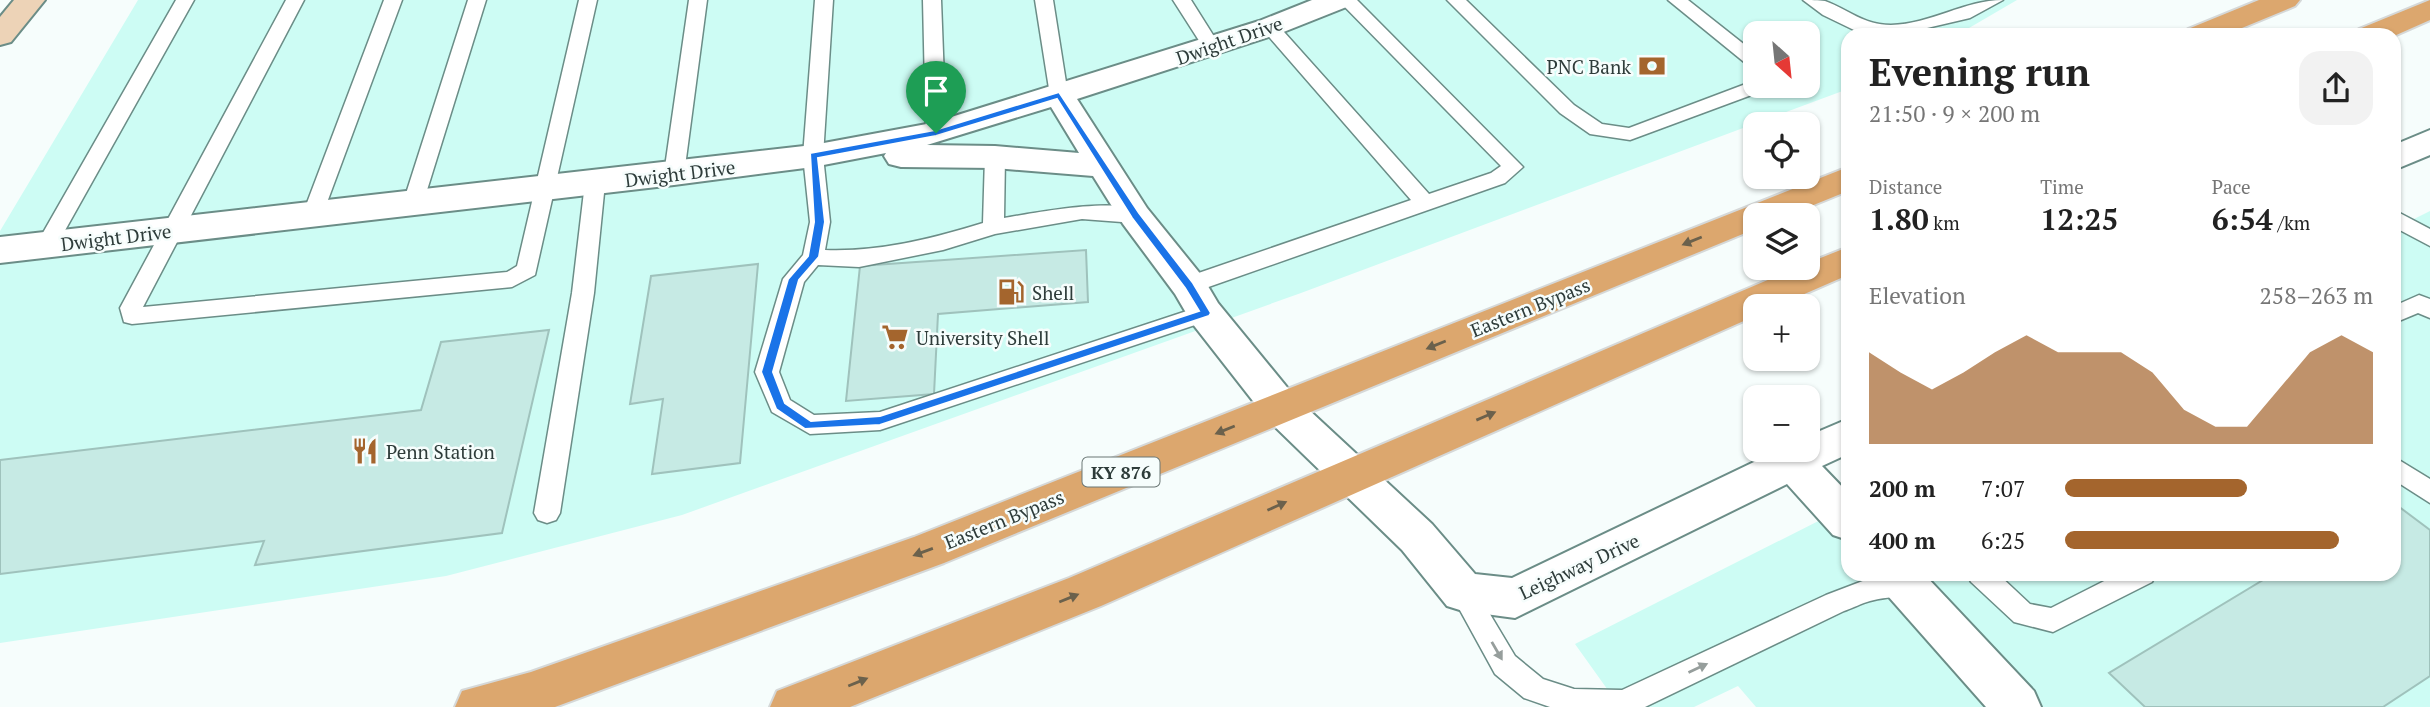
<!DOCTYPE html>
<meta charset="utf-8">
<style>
:root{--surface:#fff;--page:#f2f2f2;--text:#222;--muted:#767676;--accent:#a4652d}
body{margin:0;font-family:"PT Serif",serif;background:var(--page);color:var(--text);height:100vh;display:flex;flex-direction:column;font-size:26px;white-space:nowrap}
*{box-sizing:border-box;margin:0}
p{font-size:23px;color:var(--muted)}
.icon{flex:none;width:38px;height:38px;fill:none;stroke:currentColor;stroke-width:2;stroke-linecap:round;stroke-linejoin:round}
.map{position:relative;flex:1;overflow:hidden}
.details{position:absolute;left:1841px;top:28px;width:560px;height:553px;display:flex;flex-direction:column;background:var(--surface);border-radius:21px;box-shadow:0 2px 5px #0004}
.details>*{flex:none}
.needle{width:46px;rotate:153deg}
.tools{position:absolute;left:1743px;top:21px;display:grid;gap:14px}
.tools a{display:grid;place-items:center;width:77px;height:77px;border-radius:14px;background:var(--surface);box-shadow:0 2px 5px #0004;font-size:35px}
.pin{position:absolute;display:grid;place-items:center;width:60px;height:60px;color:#fff;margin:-72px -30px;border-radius:50% 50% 50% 0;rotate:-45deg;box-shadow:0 0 7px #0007}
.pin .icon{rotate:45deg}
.round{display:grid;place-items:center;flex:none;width:74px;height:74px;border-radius:21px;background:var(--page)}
.overview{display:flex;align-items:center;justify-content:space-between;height:119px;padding:0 28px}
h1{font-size:38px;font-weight:700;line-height:52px}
.figures{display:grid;grid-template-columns:repeat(3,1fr);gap:10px;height:119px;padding:7px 28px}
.figures div{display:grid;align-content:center}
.figures b{font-size:30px;font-weight:700}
.figures small{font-size:19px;font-weight:400}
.figures p{font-size:19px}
.chart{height:196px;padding:14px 28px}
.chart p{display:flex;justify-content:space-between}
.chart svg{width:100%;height:126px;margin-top:7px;fill:var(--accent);opacity:.7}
ul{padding:0 28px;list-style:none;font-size:23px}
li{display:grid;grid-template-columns:112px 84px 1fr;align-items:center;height:52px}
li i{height:18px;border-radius:9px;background:var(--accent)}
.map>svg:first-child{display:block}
</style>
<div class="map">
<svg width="2430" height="707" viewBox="0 0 2430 707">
<rect width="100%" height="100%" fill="#f6fdfc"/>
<path fill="#cdfcf4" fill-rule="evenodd" d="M138 0H2017L1957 35H1848V89L1301 293 682 515 446 576 0 643V231ZM1755 33H1808V86H1755Z
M2430 211V707H1756L1738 686 1694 707H1620L1575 644 1848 506V574H2394V229Z"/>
<path fill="#c6eae4" stroke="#9fc2bc" stroke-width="2" d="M1086 250 1088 302 938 314 934 394 846 401 860 266Z
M758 264 740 463 652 474 663 399 630 404 651 276Z
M549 330 502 533 255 565 264 541 0 574V460L421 410 441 342Z
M2394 503 2430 530V676L2383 707H2145L2109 673 2273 574H2394Z"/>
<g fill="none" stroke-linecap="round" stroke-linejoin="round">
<g stroke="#6b8d87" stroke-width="3">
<path id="lane" d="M176 0H194L54 250H40L36 245Z
M286 0H304L143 307 507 272 517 266 579 0H597L535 275 512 287 132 324 124 322 120 308Z
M384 0H402L322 216 319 221H305L302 216Z
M468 0H486L423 203 420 208H406L403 203Z
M689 0H707L684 174 674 181 664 174Z
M815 0H833L823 156 830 222 825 250C879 252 931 239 983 223L985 157 995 150 1005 157 1004 218C1028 214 1132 193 1145 216L1135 223 1082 219 995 234 943 250 859 267 818 265 804 282 779 372 790 400 814 415 880 412 1205 305 1213 307 1216 313 1213 319 880 430 810 434 772 412 755 372 783 279 803 255 810 222 803 156Z
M923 0H941L946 133 936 139 926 133Z
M1035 0H1053L1068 95 1066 99 1059 101 1050 95Z
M1173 0H1191L1220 46 1217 50H1205Z
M1338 0H1357L1523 167 1505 183 1197 291H1181L1178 285 1181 279 1411 200 1264 31 1261 27 1264 23H1276L1429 194 1491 173 1501 166Z
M1447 0H1466L1574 105 1602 124 1629 128 1751 82 1755 81V86H1767L1765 90 1630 140 1590 134 1560 113Z
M1668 0H1688L1755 53V68L1749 66Z
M1803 0C1810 0 1819 0 1825 1 1849 10 1864 25 1891 25 1931 24 1965 0 2003 0L1970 18 1897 35 1854 30 1823 15Z
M595 176 605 183 594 293 560 513 556 520 547 523 538 520 534 513 572 293 585 183Z
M2394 210 2430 229V246L2394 227Z
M2419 295 2430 299V318L2418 313 2394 323V306Z
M2394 457 2430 479V503L2394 480Z
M1896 574H1934C1923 598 1892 595 1870 601 1862 603 1853 608 1844 611L1645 707H1550L1524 698 1495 674 1450 592 1454 584 1463 580 1472 584 1515 656 1543 679 1574 689 1622 690 1826 595 1868 579Z
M1967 574H1998L2030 604 2051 608 2118 574H2156L2152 582 2053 632 2014 622 1971 582Z"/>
</g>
<g stroke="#6b8d87" stroke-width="4">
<path id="street" d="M1312 0H1354L1349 6 1281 33 1077 99 1147 208 1202 276 1218 303 1295 397 1432 524 1475 574 1512 578 1779 450H1808V436L1848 419V454L1822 466 1848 493V540L1833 535 1787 484 1515 618 1463 611 1447 606 1402 550 1267 419 1192 323 1175 294 1123 224 1093 176 995 168 901 167 889 164 884 156 886 153 813 167 674 185 0 263V237L813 145 932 123 1259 21ZM1051 107 1079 153 995 146 927 145Z
M2430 130V155L2394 170V145Z
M1874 574H1924L2034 691 2041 707H1986L1880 587Z"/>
</g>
<g stroke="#6b8d87" stroke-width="4">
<path id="secondary" d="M14 0H45L11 42 0 45V17Z"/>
</g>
<g stroke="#d5d8d8" stroke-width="4">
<path id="primary" d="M2259 0H2300L2295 6 2225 35H2184L2188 29Z
M2430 0V20L2394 36 2355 35 2359 29Z
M1848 167V191L1789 215H1755V229L944 563 555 707H455L462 691 531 672 914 537Z
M1848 247V275L1777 306H1755V316L1101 606 850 707H770L777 691 1069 578 1796 268H1808V263Z"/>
</g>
<use href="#lane" fill="#fff" fill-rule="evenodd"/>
<use href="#street" fill="#fff" fill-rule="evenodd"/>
<use href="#secondary" fill="#edd3b7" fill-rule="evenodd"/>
<use href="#primary" fill="#dca76e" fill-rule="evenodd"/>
</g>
<defs><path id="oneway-solid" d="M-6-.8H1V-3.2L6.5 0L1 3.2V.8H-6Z" transform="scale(1.75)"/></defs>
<g fill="#6b614c">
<use href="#oneway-solid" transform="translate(1692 241) rotate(158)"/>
<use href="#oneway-solid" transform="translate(1436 345) rotate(158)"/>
<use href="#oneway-solid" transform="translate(1486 416) rotate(-23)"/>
<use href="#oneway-solid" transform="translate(1225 430) rotate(158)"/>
<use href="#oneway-solid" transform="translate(1277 506) rotate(-24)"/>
<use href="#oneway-solid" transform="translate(923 552) rotate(160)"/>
<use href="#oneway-solid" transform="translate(1069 598) rotate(-22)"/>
<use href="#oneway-solid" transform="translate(858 682) rotate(-22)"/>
</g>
<g fill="#969e9c">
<use href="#oneway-solid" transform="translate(1497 651) rotate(60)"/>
<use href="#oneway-solid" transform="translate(1698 668) rotate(-25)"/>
</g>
<path fill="#1a73e8" stroke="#fff" stroke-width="2" fill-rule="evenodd" d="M1059 92 1139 213 1193 283 1211 313 1209 316 880 425 805 429 776 409 761 372 788 279 808 256 814 222 810 153 935 130ZM1057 99 1132 218 1185 288 1199 311 880 416 811 421 785 403 773 372 799 280 819 257 825 222 818 158 936 136Z"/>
<defs>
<g id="bank-bare" transform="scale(2.1)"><path d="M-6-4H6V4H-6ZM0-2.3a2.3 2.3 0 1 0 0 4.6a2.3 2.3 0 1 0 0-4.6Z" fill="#a4652d" stroke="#f6fdfc" stroke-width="2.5" paint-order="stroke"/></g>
<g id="fuel-bare" transform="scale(2.1)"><path d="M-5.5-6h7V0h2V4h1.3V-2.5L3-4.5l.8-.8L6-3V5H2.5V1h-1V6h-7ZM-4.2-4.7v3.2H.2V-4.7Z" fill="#a4652d" stroke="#f6fdfc" stroke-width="2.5" paint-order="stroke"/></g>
<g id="supermarket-bare" transform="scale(2.1)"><path d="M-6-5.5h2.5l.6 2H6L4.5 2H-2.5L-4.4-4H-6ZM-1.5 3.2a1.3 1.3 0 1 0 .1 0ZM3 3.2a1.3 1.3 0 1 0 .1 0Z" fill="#a4652d" stroke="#f6fdfc" stroke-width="2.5" paint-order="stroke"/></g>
<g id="restaurant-bare" transform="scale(2.1)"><path d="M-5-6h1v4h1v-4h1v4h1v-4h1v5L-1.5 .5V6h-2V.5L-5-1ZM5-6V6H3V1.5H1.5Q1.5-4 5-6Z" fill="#a4652d" stroke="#f6fdfc" stroke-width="2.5" paint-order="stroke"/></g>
</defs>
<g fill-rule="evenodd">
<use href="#bank-bare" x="1652" y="66"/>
<use href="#fuel-bare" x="1011" y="292"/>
<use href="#supermarket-bare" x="895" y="337"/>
<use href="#restaurant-bare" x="365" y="451"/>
</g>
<g text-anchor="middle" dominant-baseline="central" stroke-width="5" stroke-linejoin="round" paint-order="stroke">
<rect fill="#f6fdfc" stroke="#6a7674" stroke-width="2" x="1082.5" y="457.5" width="77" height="29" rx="5"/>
<g font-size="18" font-weight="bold" fill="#2e3c3a">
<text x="1121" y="472">KY 876</text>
</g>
<g font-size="19" fill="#2e3c3a" stroke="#f6fdfc">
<text transform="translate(1229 40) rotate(-19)">Dwight Drive</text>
<text transform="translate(680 173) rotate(-7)">Dwight Drive</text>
<text transform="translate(116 237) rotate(-7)">Dwight Drive</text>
<text transform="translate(1530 307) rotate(-22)">Eastern Bypass</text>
<text transform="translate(1004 519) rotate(-22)">Eastern Bypass</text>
<text transform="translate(1579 566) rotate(-25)">Leighway Drive</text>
</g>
<g font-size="19" fill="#2e3c3a" stroke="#f6fdfc" text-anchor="start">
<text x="1631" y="66" text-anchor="end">PNC Bank</text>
<text x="1032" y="292">Shell</text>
<text x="916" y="337">University Shell</text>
<text x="386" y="451">Penn Station</text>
</g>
</g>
</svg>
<div class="tools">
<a><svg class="needle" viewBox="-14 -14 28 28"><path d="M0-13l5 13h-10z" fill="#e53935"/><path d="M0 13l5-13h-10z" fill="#767676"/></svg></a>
<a><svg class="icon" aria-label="locate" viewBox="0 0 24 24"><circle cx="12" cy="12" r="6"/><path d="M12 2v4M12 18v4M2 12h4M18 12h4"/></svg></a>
<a><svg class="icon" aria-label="layers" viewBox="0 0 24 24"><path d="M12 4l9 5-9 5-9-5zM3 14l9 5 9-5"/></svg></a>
<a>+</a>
<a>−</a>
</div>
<div class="pin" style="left:936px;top:133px;background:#1e9e55"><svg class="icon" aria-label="arrive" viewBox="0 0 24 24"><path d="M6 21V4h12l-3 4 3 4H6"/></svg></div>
<section class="details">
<div class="overview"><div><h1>Evening run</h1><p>21:50 · 9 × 200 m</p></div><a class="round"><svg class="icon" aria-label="share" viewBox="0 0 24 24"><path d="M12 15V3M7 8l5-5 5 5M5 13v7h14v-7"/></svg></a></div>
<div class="figures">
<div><p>Distance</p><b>1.80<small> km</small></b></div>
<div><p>Time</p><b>12:25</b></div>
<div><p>Pace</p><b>6:54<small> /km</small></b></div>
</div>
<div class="chart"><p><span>Elevation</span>258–263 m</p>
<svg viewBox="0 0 160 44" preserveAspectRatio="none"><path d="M0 44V12L10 19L20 25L30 19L40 12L50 6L60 12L70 12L80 12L90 19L100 32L110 38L120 38L130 25L140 12L150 6L160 12V44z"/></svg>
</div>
<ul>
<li><b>200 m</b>7:07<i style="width:59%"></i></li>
<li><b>400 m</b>6:25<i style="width:89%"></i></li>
</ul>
</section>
</div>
